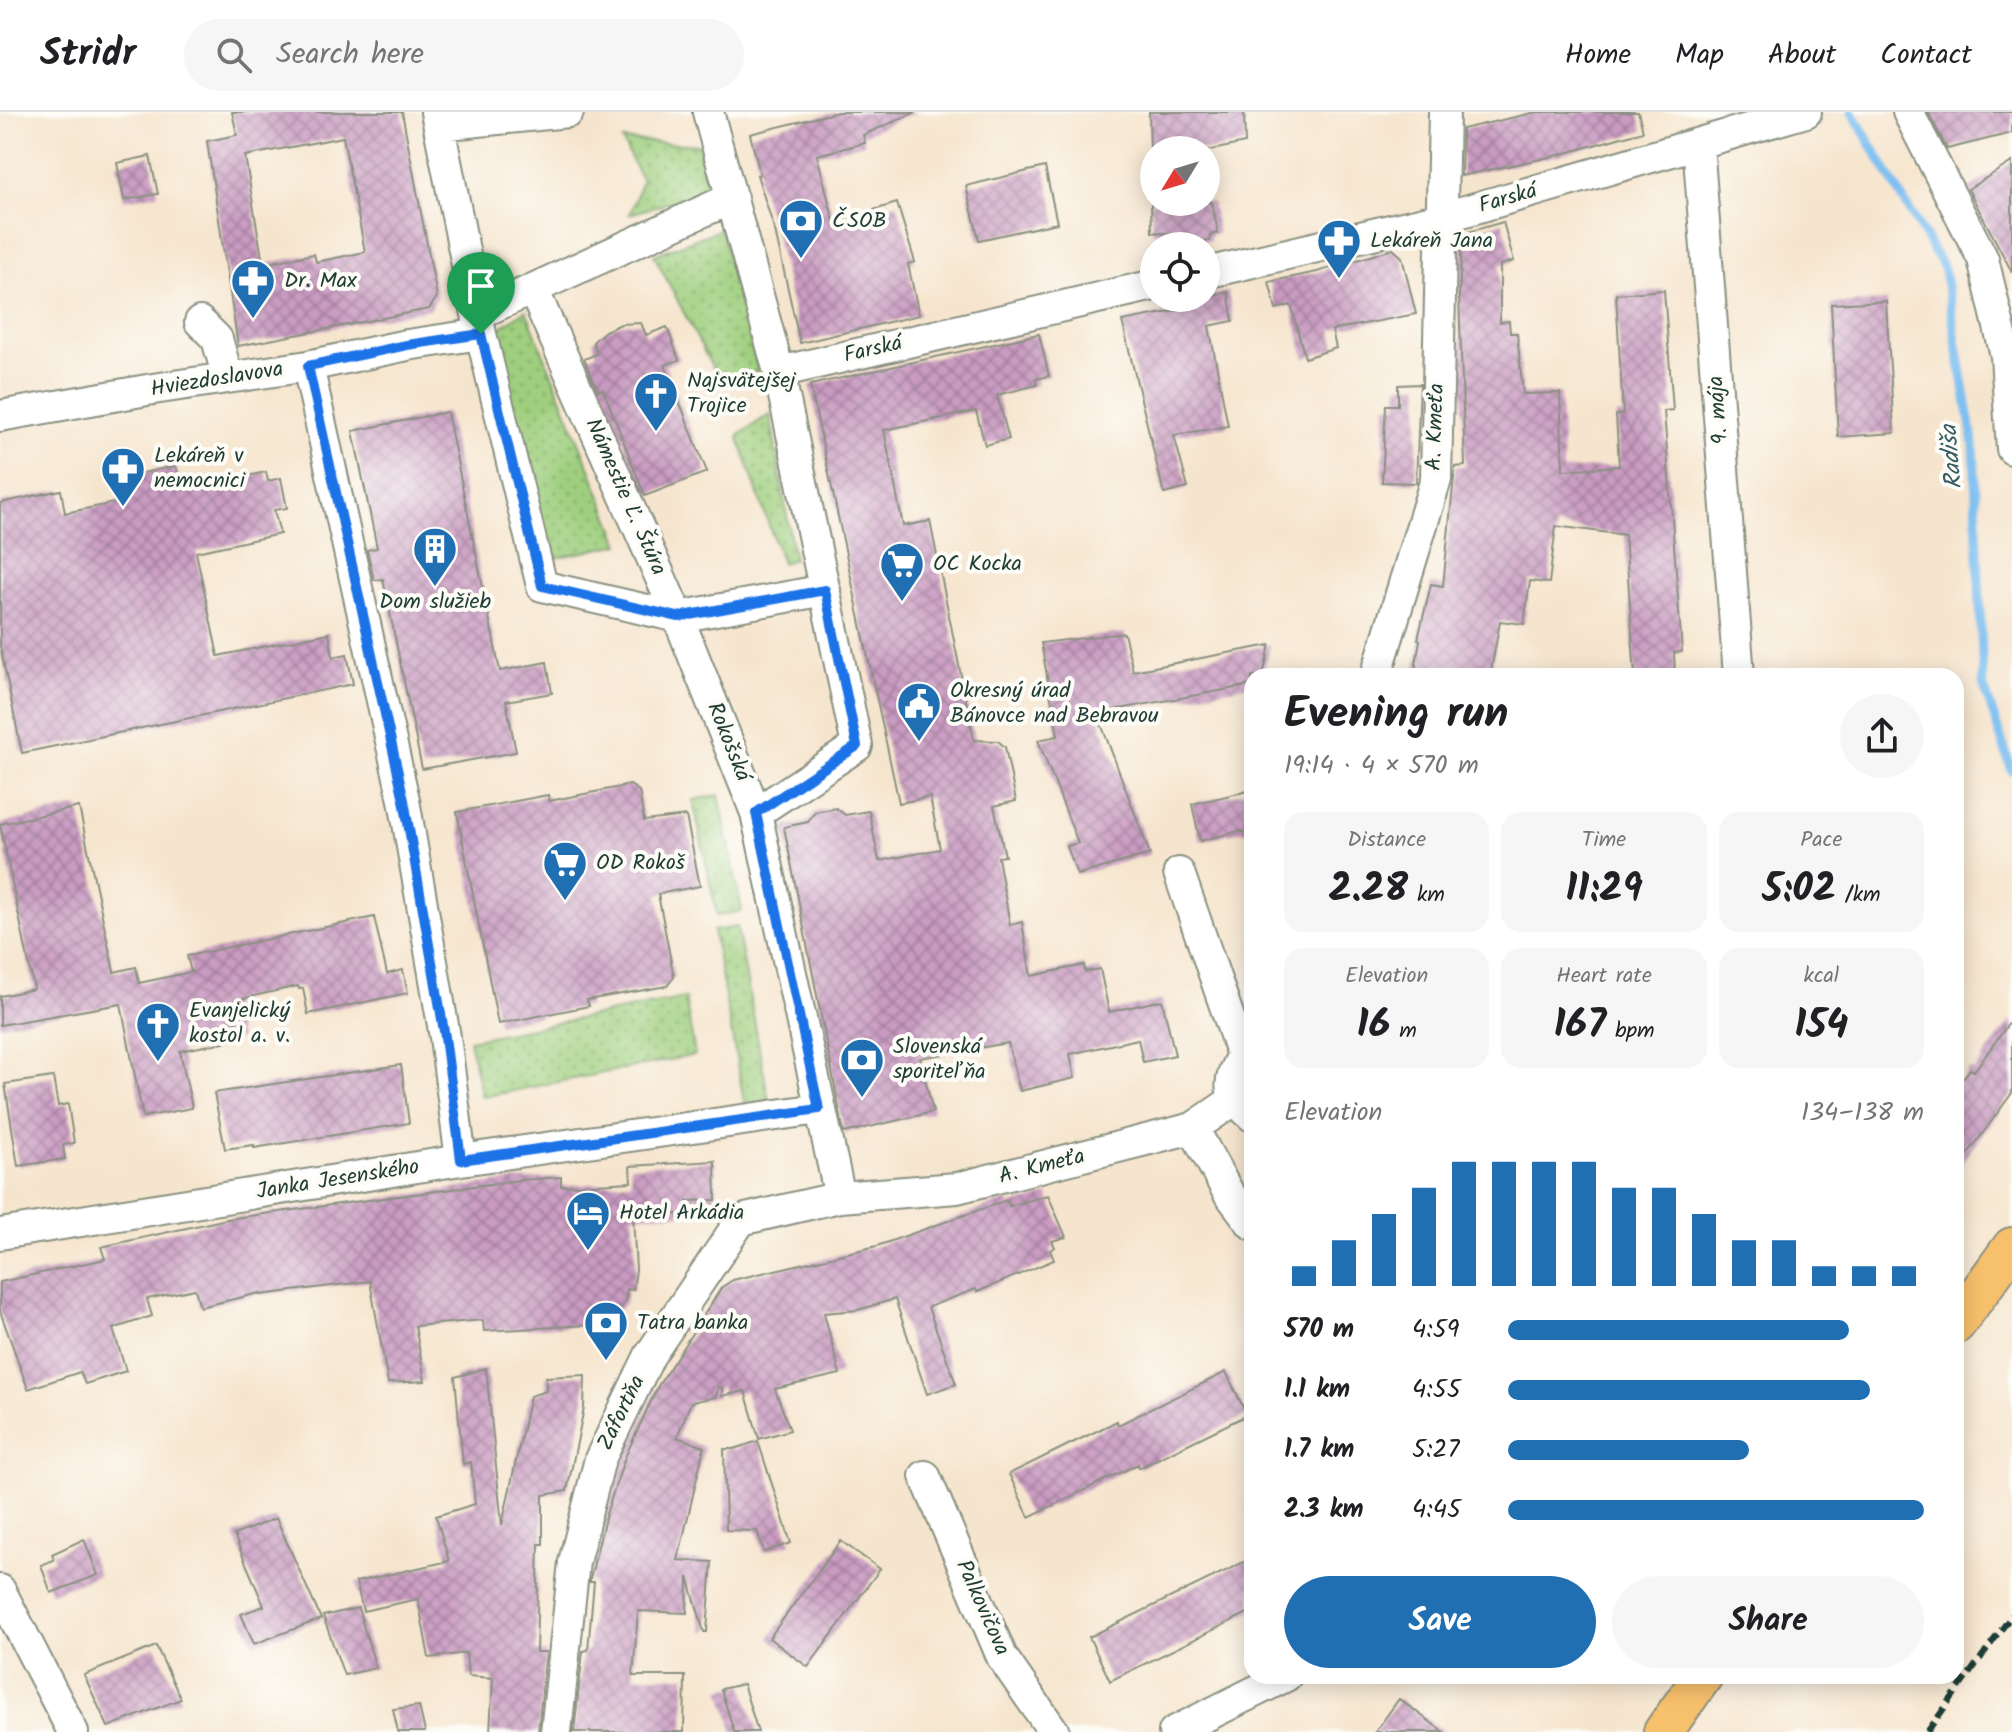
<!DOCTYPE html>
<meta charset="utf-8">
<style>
:root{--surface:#fff;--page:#f6f6f6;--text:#202124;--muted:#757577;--line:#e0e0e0;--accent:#1f6fb2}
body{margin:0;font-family:Kalam,sans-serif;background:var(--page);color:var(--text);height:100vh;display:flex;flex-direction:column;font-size:30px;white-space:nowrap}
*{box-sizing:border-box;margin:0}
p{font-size:26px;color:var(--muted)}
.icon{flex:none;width:44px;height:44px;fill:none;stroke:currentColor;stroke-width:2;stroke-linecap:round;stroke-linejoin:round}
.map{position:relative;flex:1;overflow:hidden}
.panel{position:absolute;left:1244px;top:556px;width:720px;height:1016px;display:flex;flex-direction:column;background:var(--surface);border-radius:24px;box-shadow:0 4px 20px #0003}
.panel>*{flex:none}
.needle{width:52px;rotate:232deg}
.controls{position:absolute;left:1140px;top:24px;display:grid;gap:16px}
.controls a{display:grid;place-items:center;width:80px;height:80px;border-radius:50%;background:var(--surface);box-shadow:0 4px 20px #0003;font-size:40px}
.pin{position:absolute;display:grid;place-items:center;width:68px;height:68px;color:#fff;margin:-82px -34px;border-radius:50% 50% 50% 0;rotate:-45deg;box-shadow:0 0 8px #0007}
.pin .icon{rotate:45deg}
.round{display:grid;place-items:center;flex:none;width:84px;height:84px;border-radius:42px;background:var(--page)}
.headline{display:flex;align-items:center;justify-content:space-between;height:136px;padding:0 40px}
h1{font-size:44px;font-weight:700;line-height:60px}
.metrics{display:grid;grid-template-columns:repeat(3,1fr);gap:12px;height:136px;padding:8px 40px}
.metrics div{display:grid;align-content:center;border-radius:20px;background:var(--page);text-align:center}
.metrics b{font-size:40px;font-weight:700}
.metrics small{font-size:22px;font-weight:400}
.metrics p{font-size:22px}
.chart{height:224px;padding:16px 40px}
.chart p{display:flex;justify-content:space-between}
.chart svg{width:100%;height:144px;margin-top:8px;stroke:var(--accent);stroke-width:6}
.cta{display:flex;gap:16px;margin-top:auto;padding:16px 40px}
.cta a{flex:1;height:92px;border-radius:48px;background:var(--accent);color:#fff;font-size:32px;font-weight:700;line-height:92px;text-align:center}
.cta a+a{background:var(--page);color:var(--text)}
ul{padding:0 40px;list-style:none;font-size:26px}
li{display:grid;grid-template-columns:128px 96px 1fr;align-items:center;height:60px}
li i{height:20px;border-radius:10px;background:var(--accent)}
header{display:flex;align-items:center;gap:48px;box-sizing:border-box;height:112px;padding:0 40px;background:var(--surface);border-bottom:2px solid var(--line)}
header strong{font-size:38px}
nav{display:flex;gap:44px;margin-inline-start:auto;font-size:28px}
.search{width:560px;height:72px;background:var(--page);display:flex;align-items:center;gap:20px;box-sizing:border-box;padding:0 28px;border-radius:44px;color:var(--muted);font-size:30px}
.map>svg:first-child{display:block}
</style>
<header>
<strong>Stridr</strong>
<div class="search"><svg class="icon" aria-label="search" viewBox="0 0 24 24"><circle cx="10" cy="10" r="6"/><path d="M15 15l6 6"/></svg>Search here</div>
<nav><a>Home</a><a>Map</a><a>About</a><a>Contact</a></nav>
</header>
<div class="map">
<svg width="2012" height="1620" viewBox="0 0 2012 1620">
<defs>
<pattern id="grass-dots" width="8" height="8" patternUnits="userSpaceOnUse" patternTransform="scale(2)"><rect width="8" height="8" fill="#9fcf7e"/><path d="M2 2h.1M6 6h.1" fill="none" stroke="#81a968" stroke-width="1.8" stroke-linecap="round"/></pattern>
<pattern id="building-cross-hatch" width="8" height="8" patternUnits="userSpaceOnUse" patternTransform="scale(2)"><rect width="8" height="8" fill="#ca9bc2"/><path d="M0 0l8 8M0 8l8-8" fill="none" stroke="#a3809e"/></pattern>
</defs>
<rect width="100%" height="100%" fill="#fdfcf7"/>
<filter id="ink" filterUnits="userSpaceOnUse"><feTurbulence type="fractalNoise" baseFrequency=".0125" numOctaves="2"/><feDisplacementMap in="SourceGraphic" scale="16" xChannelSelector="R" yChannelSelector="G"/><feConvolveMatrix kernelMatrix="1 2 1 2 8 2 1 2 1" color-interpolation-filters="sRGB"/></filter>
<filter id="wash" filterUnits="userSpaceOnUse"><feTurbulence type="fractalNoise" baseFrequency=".006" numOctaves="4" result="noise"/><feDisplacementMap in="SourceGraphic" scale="32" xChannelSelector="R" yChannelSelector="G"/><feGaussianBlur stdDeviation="1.8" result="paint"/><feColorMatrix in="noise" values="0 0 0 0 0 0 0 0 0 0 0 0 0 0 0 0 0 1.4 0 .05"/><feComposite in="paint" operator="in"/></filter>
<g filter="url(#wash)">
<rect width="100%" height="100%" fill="#f6e5ce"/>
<path fill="url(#grass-dots)" stroke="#5f8659" stroke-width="2" d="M622 28 699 33 708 79 630 102 642 68Z
M721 117 758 259 720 270 654 143Z
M526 198 620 432 551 447 493 221Z
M770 302 794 447 782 451 738 324Z
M719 683 742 799 717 804 693 688Z
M737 815 770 995 746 1000 713 819Z
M685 886 695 943 482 985 469 928Z"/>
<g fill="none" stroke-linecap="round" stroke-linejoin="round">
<path stroke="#7abef0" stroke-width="9" d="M1852 0 1944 157 1974 333 1983 572 2012 659"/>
</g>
<g id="blocks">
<path fill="url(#building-cross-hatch)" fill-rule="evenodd" d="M232 0H402L437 185 429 197 238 234 207 29 237 23ZM343 25 365 140 316 150 314 142 263 152 245 44Z
M838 0H916L863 23 865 31 817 43 834 110 897 91 915 150 908 152 919 203 800 231 775 119 757 63 760 62 750 22Z
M1149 0H1244L1245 31 1212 38H1150Z
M1537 0H1638L1643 19 1559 43 1461 64 1462 17Z
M1928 0H2012V21L1947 37Z
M150 44 158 82 124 88 117 51Z
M2012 50V160L1968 77Z
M1045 55 1057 111 979 128 966 74Z
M1151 90H1212L1218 121 1210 123V129L1180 128V123L1152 120Z
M1503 110 1514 149 1500 153V210L1509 209 1510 221H1517L1523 282 1560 281 1563 358 1619 354 1616 303 1623 302 1616 182 1664 178 1673 298 1664 299 1682 540 1674 541 1675 564H1635L1625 423 1556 414 1549 471 1530 469 1524 512 1500 509 1490 564H1414L1420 528 1418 527 1431 472 1443 474 1455 355 1465 354 1459 184 1462 128 1468 120Z
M1393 137 1402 145 1416 202 1332 218 1336 236 1305 246 1291 193 1276 197 1269 170 1317 160Z
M1228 180 1233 209 1209 214 1228 314 1174 323 1188 376 1164 382 1122 209 1180 198 1179 189Z
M1886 189 1894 321 1838 325 1831 192Z
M641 211 646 223 667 215 679 248 665 253 707 360 645 384 603 277 598 279 584 247 597 242 593 230 605 219 621 212Z
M1039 222 1049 264 1036 267 1037 273 997 283 1009 327 985 333 976 299 884 318 903 414 930 409 974 628 998 629 1005 635 1016 689 994 694 1005 744 998 745 1010 813 1022 810 1031 864 1084 853 1085 860 1100 857 1109 900 1162 888 1175 943 1143 950 1138 927 1070 942 1075 966 1020 979 1008 931 920 946 933 1000 844 1021 784 715 808 710 815 700 836 696 845 703 869 699 879 749 940 737 930 685 899 691 810 273Z
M1420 272 1416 371 1382 370 1386 293H1398V273Z
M447 300 500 559 547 550 552 581 506 589 516 640 422 657 383 467 374 468 367 438 377 436 353 319Z
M176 354 182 378 266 360 268 369 281 366 287 396 274 398 280 422 196 440 218 544 329 521 333 545 347 542 353 572 22 641 0 534V391L61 378 65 401 119 390 114 367Z
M1124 521 1133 559 1270 533 1263 564H1252V573L1097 601 1150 742 1077 763 1067 734 1078 731 1038 628 1058 624 1041 531Z
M630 673 639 679 644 709 686 704 700 774 658 782 674 865 667 874 587 888 589 894 498 912 457 700 548 683 549 689Z
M1252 678V722L1239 719 1200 729 1192 692Z
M79 695 114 860 136 855 139 871 191 860 187 844 374 805 387 862 403 858 408 881 308 902 303 876 299 877 298 874 232 889 239 927 180 939 192 996 143 1005 121 892 0 913V884L34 877 0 712Z
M2012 907V981L1956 1058V976L1970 957 1974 959Z
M401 953 409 1011 254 1036V1033L225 1037 214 981Z
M53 965 58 994 68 992 74 1031 63 1033 65 1047 18 1054 5 972Z
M715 1049 716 1088 687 1089V1102L633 1103 636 1158 633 1178 627 1177 625 1191 605 1212 484 1219 483 1208 415 1214 425 1269 388 1271 370 1169 260 1183V1181L200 1195 195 1177 147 1187 152 1204 113 1217 126 1259 85 1272 80 1260 28 1277 0 1199V1170L105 1147 101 1135 227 1107 520 1068 561 1065V1074L631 1070 630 1054Z
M1048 1083 1066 1125 1052 1129 1055 1135 1050 1138 1054 1148 977 1180 976 1177 928 1195 956 1272 927 1282 895 1187 858 1198 824 1201 840 1262 775 1277 790 1318 759 1327 745 1279 722 1284V1276L718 1275 716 1285 691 1290 677 1325 704 1335 678 1448 712 1450 707 1520H704L688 1465 687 1501 638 1499 633 1564H685L684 1620H574L583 1539 588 1538 594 1470H590V1467L606 1402 625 1345 658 1274 722 1175 733 1168 877 1134 1007 1088 1009 1094Z
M486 1256 502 1413 530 1284 546 1279V1265L585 1263 584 1296 567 1379 543 1383V1432H539L536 1540H546L538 1620H490L493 1566 468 1564 466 1541 429 1546 418 1487 363 1499 356 1470 449 1449 436 1404 475 1392 471 1350 463 1352 455 1265Z
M1226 1260 1247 1303 1139 1356 1138 1352 1029 1405 1009 1362 1117 1309 1118 1313Z
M758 1329 791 1431 764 1440 757 1419 726 1418 724 1337H734Z
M276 1406 321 1507 254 1532 241 1502 264 1494 234 1423Z
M84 1427 98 1463 51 1481 41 1453 54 1448 52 1442Z
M841 1429 880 1457 808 1555 769 1526Z
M1252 1446V1499L1110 1569 1089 1525Z
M358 1496 376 1556 344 1563 323 1504Z
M156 1534 181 1587 108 1615 84 1563Z
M743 1572 758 1620H734L721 1577Z
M1399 1587 1444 1620H1375Z
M419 1594 425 1620H398L393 1597Z"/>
</g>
</g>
<g filter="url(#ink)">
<use href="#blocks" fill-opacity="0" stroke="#8a9181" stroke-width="2"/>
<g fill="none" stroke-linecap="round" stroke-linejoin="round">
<g stroke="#8a9181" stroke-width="34">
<path id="minor" d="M436 0 481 222 542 474 678 505 825 478
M708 0 779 260 857 634 756 701
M1908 0 1983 147 2006 244 2012 337
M439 13 568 0
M1698 32 1739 564
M1206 161 1441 106 1806 0
M533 177 678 505 756 701 840 1085
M478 202 732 86
M200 210 217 227 228 266
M308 254 404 688 445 925 461 1048
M779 260 1154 173
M0 304 153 277 308 254 407 233 481 222
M1376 564 1436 367 1444 0
M1179 761 1242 943
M1252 940 1242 943C1226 973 1227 982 1252 1004
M1193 1016 1228 1080 1252 1112
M0 1122 461 1048 819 997
M925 1364 1002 1545 1054 1620
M0 1478 73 1620
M556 1620 574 1450 600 1347 650 1243 741 1108 840 1085 957 1076 1193 1016 1234 988
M1174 1620 1286 1564"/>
</g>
<g stroke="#8a9181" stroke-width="42">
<path id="major" d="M1956 1212 2012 1135
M1663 1620 1703 1564"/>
</g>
<use href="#minor" stroke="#fff" stroke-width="30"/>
<use href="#major" stroke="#f7c06c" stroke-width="38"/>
<path stroke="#1f3d34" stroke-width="6" stroke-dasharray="12 6" stroke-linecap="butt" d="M1927 1620 2012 1503"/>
</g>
</g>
<g fill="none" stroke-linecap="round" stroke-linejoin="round" filter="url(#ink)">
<g stroke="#fff" stroke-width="16">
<path id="route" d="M481 222 542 474 678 505 825 478 857 634 756 701 819 997 461 1048 445 925 404 688 308 254 407 233Z"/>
</g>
<use href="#route" stroke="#1a73e8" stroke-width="10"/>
</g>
<defs>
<g id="bank-pin" transform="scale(2.3)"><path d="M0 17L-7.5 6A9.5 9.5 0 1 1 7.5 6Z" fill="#1f6fb2" stroke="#fdfcf7"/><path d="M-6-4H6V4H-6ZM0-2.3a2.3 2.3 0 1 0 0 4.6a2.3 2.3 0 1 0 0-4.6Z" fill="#fff"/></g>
<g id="pharmacy-pin" transform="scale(2.3)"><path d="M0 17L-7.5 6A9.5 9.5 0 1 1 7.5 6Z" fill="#1f6fb2" stroke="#fdfcf7"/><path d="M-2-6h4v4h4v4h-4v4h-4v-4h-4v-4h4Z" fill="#fff"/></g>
<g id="church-pin" transform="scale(2.3)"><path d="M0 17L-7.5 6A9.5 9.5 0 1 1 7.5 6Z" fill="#1f6fb2" stroke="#fdfcf7"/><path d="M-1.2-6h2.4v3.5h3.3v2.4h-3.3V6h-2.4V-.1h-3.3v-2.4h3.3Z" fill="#fff"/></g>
<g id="building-pin" transform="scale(2.3)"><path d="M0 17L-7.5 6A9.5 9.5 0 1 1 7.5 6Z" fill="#1f6fb2" stroke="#fdfcf7"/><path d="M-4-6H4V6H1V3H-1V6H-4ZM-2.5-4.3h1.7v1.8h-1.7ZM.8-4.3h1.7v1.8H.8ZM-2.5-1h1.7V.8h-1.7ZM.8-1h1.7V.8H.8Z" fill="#fff"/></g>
<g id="supermarket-pin" transform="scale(2.3)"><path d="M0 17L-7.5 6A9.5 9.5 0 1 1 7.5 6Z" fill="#1f6fb2" stroke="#fdfcf7"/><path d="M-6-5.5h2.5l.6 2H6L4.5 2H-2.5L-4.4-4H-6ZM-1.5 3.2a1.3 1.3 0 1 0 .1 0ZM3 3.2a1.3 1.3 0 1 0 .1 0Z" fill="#fff"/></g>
<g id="civic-pin" transform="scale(2.3)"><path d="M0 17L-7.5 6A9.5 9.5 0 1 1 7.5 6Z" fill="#1f6fb2" stroke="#fdfcf7"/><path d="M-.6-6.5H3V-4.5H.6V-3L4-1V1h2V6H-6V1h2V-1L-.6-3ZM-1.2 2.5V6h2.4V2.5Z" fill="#fff"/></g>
<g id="hotel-pin" transform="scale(2.3)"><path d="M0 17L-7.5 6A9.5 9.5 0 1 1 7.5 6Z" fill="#1f6fb2" stroke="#fdfcf7"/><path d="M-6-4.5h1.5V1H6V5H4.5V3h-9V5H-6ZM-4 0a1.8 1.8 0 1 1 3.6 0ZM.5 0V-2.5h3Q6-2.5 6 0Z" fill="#fff"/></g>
</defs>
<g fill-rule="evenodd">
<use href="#bank-pin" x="801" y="109"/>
<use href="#pharmacy-pin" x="1339" y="129"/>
<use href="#pharmacy-pin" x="253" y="169"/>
<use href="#church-pin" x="656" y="282"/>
<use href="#pharmacy-pin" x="123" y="357"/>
<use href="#building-pin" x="435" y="437"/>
<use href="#supermarket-pin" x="902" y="452"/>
<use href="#civic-pin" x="919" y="592"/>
<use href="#supermarket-pin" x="565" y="751"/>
<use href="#church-pin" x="158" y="912"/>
<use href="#bank-pin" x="862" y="948"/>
<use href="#hotel-pin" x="588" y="1101"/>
<use href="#bank-pin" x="606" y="1211"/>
</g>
<g text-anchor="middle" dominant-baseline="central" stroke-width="8" stroke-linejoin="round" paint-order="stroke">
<g font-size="22" fill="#1f3d34" stroke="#fdfcf7">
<text transform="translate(1508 87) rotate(-16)">Farská</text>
<text transform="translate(873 238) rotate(-13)">Farská</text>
<text transform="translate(217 268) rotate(-9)">Hviezdoslavova</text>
<text transform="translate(1719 298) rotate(-94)">9. mája</text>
<text transform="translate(1436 315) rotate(-88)">A. Kmeťa</text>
<text transform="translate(625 385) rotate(66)">Námestie Ľ. Štúra</text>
<text transform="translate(728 630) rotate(68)">Rokošská</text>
<text transform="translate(1042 1055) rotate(-14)">A. Kmeťa</text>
<text transform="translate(338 1068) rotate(-9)">Janka Jesenského</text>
<text transform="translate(622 1301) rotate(-64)">Záfortňa</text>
<text transform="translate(982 1496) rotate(66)">Palkovičova</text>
</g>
<g font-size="22" fill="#1f3d34" stroke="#fdfcf7" text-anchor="start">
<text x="832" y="109">ČSOB</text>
<text x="1370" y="129">Lekáreň Jana</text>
<text x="284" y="169">Dr. Max</text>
<text x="687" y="269">Najsvätejšej<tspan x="687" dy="25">Trojice</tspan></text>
<text x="154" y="344">Lekáreň v<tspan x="154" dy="25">nemocnici</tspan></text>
<text x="933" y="452">OC Kocka</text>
<text x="435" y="490" text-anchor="middle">Dom služieb</text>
<text x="950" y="579">Okresný úrad<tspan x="950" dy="25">Bánovce nad Bebravou</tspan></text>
<text x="596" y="751">OD Rokoš</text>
<text x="189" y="899">Evanjelický<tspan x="189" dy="25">kostol a. v.</tspan></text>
<text x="893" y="935">Slovenská<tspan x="893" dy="25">sporiteľňa</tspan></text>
<text x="619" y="1101">Hotel Arkádia</text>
<text x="637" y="1211">Tatra banka</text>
</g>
<g font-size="24" font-style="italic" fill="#365d63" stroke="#fdfcf7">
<text transform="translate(1952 345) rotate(-95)">Radiša</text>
</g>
</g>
</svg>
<div class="controls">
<a><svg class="needle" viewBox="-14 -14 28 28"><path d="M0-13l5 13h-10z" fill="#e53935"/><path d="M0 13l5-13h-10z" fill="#757577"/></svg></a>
<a><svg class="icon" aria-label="locate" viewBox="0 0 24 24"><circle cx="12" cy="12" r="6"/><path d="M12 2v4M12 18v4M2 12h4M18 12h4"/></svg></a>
</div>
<div class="pin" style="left:481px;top:222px;background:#1e9e55"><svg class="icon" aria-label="arrive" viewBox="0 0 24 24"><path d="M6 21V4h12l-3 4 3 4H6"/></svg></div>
<section class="panel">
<div class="headline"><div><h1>Evening run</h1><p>19:14 · 4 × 570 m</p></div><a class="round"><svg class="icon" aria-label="share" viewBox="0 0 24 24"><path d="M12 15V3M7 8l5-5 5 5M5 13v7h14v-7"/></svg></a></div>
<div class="metrics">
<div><p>Distance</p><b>2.28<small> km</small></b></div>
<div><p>Time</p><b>11:29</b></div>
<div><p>Pace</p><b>5:02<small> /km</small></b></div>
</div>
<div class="metrics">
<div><p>Elevation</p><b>16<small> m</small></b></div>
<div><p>Heart rate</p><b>167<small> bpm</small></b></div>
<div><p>kcal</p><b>154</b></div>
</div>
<div class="chart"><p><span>Elevation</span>134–138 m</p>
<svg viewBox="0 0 160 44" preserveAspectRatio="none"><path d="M5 44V38M15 44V30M25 44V22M35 44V14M45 44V6M55 44V6M65 44V6M75 44V6M85 44V14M95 44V14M105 44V22M115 44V30M125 44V30M135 44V38M145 44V38M155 44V38"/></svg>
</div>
<ul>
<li><b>570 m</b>4:59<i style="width:82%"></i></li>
<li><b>1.1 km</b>4:55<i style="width:87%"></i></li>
<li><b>1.7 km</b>5:27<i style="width:58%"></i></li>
<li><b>2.3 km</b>4:45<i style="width:100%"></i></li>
</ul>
<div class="cta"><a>Save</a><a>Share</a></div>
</section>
</div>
